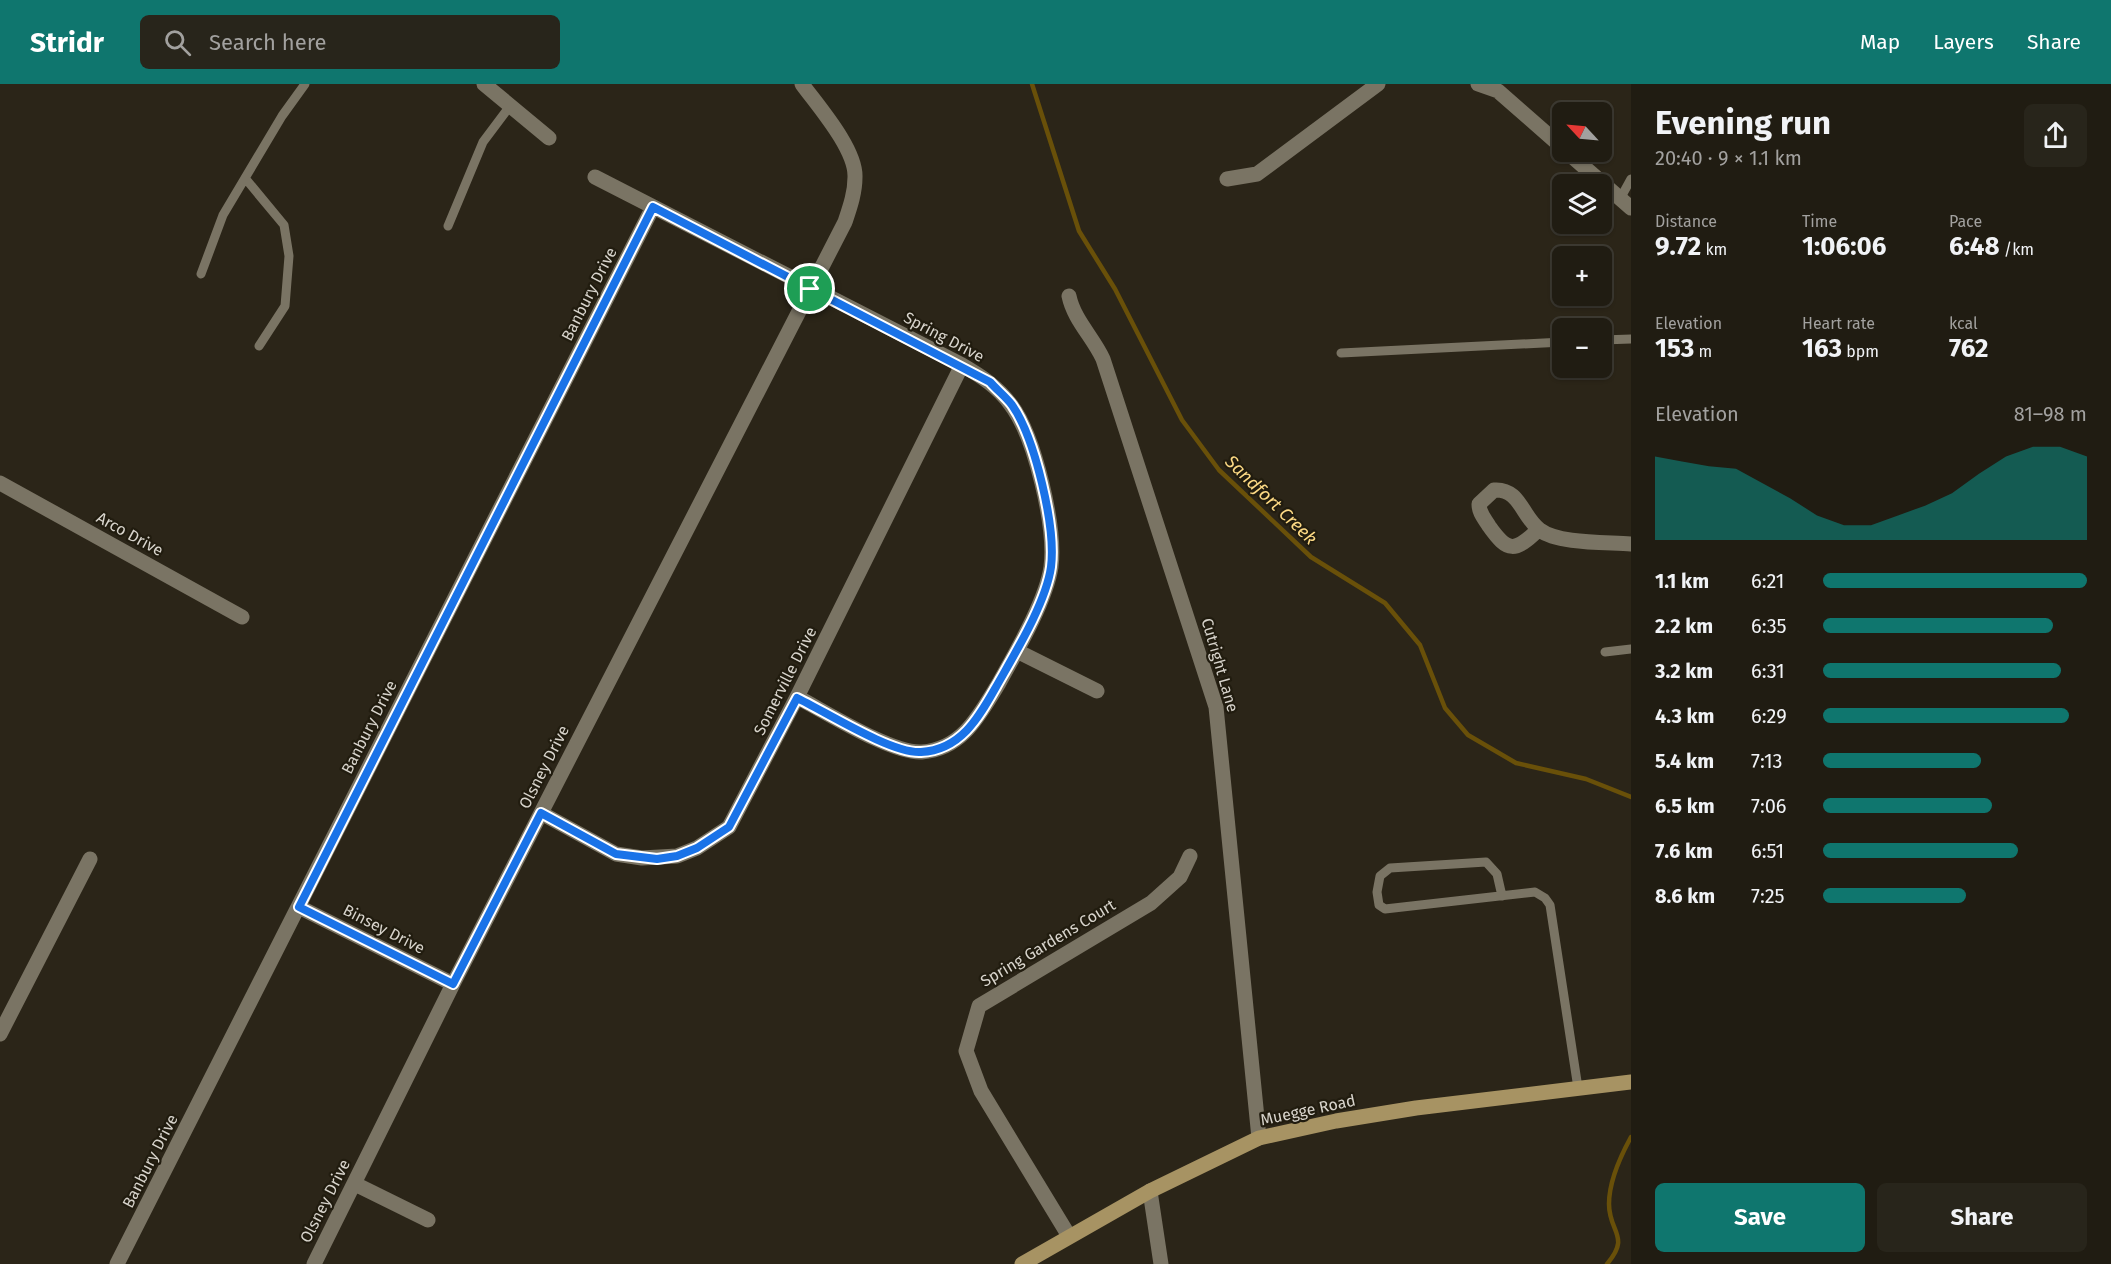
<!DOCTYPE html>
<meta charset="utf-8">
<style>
:root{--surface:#201c12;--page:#28251b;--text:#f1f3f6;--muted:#a2a19f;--line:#3d3a32;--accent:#0f766e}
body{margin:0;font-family:"Fira Sans",sans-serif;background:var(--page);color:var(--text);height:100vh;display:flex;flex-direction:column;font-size:22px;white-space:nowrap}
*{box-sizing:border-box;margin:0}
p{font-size:20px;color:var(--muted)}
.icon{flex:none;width:33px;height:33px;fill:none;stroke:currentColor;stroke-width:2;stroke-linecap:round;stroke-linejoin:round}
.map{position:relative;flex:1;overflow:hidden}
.side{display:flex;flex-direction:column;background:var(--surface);width:480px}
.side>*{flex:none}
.needle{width:39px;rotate:296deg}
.fabs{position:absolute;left:1552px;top:18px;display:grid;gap:12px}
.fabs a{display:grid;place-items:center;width:60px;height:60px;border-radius:9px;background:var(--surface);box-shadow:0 2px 4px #0004,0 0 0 2px var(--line);font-size:30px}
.pin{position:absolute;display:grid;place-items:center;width:51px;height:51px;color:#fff;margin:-26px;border:3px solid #fff;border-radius:50%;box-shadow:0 2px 6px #0007}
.round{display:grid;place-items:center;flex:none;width:63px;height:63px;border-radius:9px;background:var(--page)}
.head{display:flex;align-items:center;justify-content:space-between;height:102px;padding:0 24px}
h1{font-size:33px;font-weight:700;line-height:45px}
.metrics{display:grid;grid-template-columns:repeat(3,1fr);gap:9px;height:102px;padding:6px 24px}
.metrics div{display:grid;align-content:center}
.metrics b{font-size:26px;font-weight:700}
.metrics small{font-size:16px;font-weight:400}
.metrics p{font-size:16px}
.chart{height:168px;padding:12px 24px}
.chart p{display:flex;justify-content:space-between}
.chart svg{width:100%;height:108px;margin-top:6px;fill:var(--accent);opacity:.7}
.primary-button{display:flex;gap:12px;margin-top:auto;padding:12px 24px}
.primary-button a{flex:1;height:69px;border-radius:9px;background:var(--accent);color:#fff;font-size:24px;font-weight:700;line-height:69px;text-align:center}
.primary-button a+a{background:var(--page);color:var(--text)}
ul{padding:0 24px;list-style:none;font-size:20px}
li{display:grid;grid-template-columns:96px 72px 1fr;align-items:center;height:45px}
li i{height:15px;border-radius:8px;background:var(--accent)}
header{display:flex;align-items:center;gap:36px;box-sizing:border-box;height:84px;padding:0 30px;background:var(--accent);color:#fff}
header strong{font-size:28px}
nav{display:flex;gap:33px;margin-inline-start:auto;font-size:21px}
.search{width:420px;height:54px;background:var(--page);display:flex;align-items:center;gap:15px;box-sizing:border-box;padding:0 21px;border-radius:9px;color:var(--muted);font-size:22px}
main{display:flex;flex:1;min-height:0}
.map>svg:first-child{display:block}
</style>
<header>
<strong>Stridr</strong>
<div class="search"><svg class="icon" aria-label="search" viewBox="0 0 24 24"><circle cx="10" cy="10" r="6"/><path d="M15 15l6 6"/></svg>Search here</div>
<nav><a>Map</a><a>Layers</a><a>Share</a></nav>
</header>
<main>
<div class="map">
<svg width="1631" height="1180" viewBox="0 0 1631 1180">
<rect width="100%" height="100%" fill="#2b2518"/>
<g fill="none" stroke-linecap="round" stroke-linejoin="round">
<path stroke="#695009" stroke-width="4.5" d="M1032 0 1079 147 1115 205 1182 336 1219 386 1311 473 1385 519 1420 561 1445 624 1468 651 1516 679 1586 695 1631 713
M1607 1180C1631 1152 1609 1149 1609 1120 1609 1097 1620 1073 1631 1053"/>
<path stroke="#7a7464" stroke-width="9" d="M245 94 284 141 289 172 285 222 259 262
M1620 115 1631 95
M448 142 483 58 510 22
M201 190 223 131 282 32 305 0
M1602 256 1631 255
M1341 269 1563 258
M1605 568 1631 565
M1502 812 1497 790 1486 778 1390 784 1380 792 1377 808 1379 821 1385 825 1535 808 1545 814 1550 821 1578 1004"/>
<path stroke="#7a7464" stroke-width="15" d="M484 0 549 54
M1478 0 1498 7 1563 64
M1567 68 1631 124
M595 93 962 281C981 292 998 303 1011 321 1035 353 1056 443 1051 483 1046 517 1016 568 999 599 980 630 963 665 922 668 892 670 826 628 797 613
M1227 95 1257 90 1378 0
M1069 212C1074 236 1093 253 1103 275L1216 623 1259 1054
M0 399 242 533
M1538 446C1515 468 1508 469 1489 442 1484 434 1479 429 1479 420L1494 406C1520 404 1522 433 1540 446 1558 460 1607 458 1631 460
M1017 567 1097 607
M541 729 616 770 642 774 677 772 697 764 729 743 797 613 962 281
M299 823 453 900
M0 950 90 775
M355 1100 428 1136
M1150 1107 1161 1180
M1069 1152 981 1007 966 967 979 922 1151 819 1180 793 1190 772
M117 1180 653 123
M314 1180 453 900 845 138C850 123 855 109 855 93 856 65 818 22 802 0"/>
<path stroke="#a79363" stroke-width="15" d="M1022 1180 1150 1107 1259 1054 1336 1037 1416 1024 1631 998"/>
</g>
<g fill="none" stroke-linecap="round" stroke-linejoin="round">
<g stroke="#fff" stroke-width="12">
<path id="route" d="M653 123 990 298C997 306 1006 313 1012 321 1035 354 1056 443 1051 483 1046 519 1014 571 996 603 979 633 961 666 921 668 892 670 826 628 797 614L729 743 697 764 677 772 657 775 616 770 541 729 453 900 299 823Z"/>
</g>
<use href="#route" stroke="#1a73e8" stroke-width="8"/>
</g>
<g text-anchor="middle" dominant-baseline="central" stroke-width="4.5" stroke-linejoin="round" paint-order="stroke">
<g font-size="16" fill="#d8d4cc" stroke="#211c0f">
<text transform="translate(589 210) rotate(-63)">Banbury Drive</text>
<text transform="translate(944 253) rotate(28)">Spring Drive</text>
<text transform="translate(130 450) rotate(29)">Arco Drive</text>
<text transform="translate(1220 581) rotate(74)">Cutright Lane</text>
<text transform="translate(785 597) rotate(-63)">Somerville Drive</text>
<text transform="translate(369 643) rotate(-63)">Banbury Drive</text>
<text transform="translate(544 683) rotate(-63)">Olsney Drive</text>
<text transform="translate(384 845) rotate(27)">Binsey Drive</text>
<text transform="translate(1048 859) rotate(-31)">Spring Gardens Court</text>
<text transform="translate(1308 1026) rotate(-12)">Muegge Road</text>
<text transform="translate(150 1077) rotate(-63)">Banbury Drive</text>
<text transform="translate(325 1117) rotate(-63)">Olsney Drive</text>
</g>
<g font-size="18" font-style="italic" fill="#fcd984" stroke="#211c0f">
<text transform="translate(1271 416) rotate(44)">Sandfort Creek</text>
</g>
</g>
</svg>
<div class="fabs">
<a><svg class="needle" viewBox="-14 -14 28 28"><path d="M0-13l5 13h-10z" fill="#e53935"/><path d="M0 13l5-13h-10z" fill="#a2a19f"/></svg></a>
<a><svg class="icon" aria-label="layers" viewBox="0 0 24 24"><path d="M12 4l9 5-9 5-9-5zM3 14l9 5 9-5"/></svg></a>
<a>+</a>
<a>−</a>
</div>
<div class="pin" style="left:810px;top:205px;background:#1e9e55"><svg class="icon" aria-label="arrive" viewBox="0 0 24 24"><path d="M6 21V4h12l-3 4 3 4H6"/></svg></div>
</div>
<section class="side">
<div class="head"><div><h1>Evening run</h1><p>20:40 · 9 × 1.1 km</p></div><a class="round"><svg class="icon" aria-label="share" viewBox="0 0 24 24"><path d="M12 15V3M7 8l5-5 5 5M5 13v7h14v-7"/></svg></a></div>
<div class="metrics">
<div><p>Distance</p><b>9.72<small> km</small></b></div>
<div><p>Time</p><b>1:06:06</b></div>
<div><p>Pace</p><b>6:48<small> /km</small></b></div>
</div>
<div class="metrics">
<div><p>Elevation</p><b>153<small> m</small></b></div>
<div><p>Heart rate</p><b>163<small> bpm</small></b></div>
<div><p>kcal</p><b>762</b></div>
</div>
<div class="chart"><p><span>Elevation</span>81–98 m</p>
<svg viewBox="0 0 160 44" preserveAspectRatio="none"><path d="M0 44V10L10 12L20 14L30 15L40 21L50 27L60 34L70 38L80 38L90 34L100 30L110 25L120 17L130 10L140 6L150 6L160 10V44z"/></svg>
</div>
<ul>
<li><b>1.1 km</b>6:21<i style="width:100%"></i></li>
<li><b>2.2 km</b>6:35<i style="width:87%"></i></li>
<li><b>3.2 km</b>6:31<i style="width:90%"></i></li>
<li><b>4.3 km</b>6:29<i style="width:93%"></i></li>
<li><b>5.4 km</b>7:13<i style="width:60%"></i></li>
<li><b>6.5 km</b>7:06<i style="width:64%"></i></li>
<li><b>7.6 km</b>6:51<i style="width:74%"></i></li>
<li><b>8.6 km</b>7:25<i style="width:54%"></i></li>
</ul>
<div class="primary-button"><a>Save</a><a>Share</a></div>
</section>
</main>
